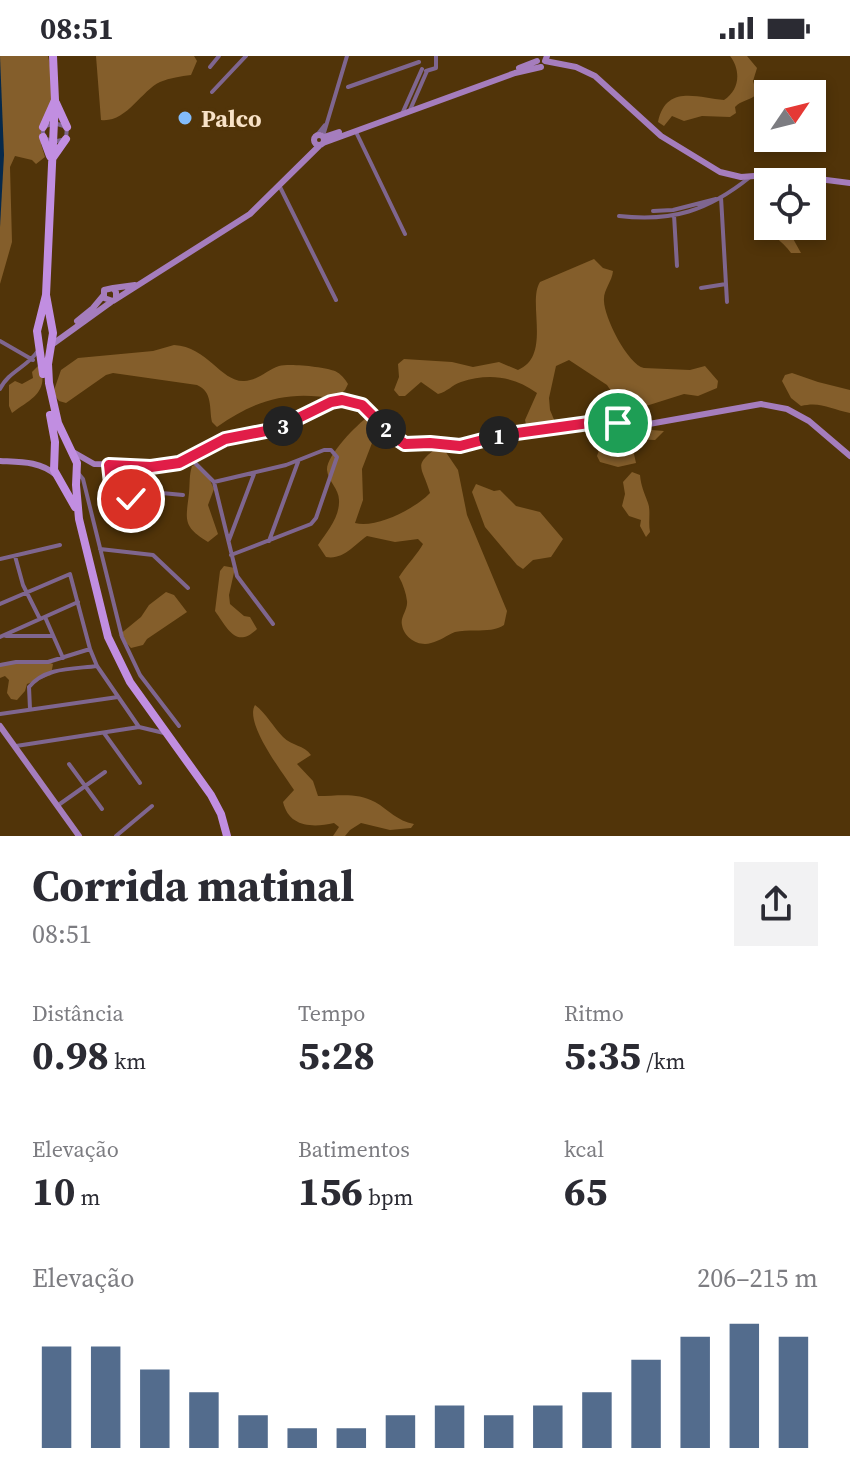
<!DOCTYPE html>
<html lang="pt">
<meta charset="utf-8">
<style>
:root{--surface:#fff;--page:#f2f2f3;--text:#2b2b33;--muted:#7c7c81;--accent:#536c8d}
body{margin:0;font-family:"Source Serif 4",serif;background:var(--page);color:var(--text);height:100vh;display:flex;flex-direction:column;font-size:30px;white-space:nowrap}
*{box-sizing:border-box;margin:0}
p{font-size:26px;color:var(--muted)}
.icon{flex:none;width:44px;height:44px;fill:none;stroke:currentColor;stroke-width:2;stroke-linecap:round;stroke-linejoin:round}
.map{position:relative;height:780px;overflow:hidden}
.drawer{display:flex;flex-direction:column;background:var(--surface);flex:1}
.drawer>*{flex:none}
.needle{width:52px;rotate:55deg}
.fabs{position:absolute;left:754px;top:24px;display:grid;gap:16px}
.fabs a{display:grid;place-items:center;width:72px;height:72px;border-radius:0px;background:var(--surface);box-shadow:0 4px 12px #0003;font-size:40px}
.pin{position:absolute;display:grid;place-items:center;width:68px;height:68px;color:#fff;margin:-34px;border:4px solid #fff;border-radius:50%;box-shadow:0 2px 8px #0007}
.km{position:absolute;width:40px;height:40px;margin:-20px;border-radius:50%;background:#222;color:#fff;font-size:22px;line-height:40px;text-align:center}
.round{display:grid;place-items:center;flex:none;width:84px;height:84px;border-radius:0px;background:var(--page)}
.overview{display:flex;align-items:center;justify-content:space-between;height:136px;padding:0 32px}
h1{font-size:44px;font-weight:700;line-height:60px}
.stats{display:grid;grid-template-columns:repeat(3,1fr);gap:12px;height:136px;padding:8px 32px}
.stats div{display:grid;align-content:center}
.stats b{font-size:40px;font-weight:700}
.stats small{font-size:22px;font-weight:400}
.stats p{font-size:22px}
.chart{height:224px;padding:16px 32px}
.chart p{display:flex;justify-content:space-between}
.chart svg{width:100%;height:144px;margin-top:8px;stroke:var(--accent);stroke-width:6}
.status{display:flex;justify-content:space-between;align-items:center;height:56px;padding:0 40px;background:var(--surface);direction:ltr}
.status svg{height:22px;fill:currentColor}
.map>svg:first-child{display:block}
</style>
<div class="status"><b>08:51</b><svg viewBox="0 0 49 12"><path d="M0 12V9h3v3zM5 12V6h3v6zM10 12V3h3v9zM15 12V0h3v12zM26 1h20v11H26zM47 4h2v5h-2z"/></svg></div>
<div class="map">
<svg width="850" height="780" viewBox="0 0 850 780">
<rect width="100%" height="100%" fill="#513409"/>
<path fill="#845e2b" d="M0 0H48L54 28 50 53 41 72V88L45 101 36 108 32 104 15 100 10 111 12 186 0 228Z
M96 0H194L197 5 191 19C181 20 170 22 160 26 141 35 126 67 101 64Z
M730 0H747L757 12 753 25 757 38C750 45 741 44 735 51L736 57 730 61 702 60 684 65 672 60 664 70 658 66C666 28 698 42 724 44 740 34 741 14 730 0Z
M768 143V170H786L801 197H791C780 180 755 173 760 149Z
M594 203 603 212 613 215C612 226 603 234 604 245 604 261 628 309 644 312L690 314 705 310 718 325 717 332 698 340 684 338 646 350 635 345 615 361 611 335 607 329 569 304 556 310 549 342 550 354 555 366 542 375 528 377 525 364 537 337C514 320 488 317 461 326 452 329 447 336 438 338L421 326 405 340H399L394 334 399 321 398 308 404 303 452 306 473 311 499 306 518 314C552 300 527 246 540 226Z
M174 289C208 291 221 326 244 325 257 325 267 314 279 310 290 307 324 311 335 315 341 318 345 323 348 328L345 334 335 343C289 334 255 344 217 371L212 366C209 352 213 336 197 329L113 317 106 319 66 347 59 345 53 337 61 314 78 302 153 295Z
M40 308C49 336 33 342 12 357L9 350V329L15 325 22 328 33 322 32 316Z
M792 317 818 326 850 334V357C831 353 820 345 801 350L791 342 782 325 785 319Z
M369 360 377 374 362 413 363 444 355 467C376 473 416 452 430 437 422 409 411 410 441 389L458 414 467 459 507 555 504 569C492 578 470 572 455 576 447 579 440 585 431 587 419 591 404 582 402 569 400 561 408 554 407 545 406 537 403 528 399 521 406 510 419 496 423 488L418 483 395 486 367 480C354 489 344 504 326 501L318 489C327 476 340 461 339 444 339 433 328 425 327 414 326 400 357 368 369 360Z
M615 371 664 375 655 384 635 383 632 389 636 407 618 411 600 406 597 400 599 394 604 390 605 377 609 372Z
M197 408 207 418 214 433 208 449 218 478 208 486C182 470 186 464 189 437 190 428 189 419 192 410Z
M632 416 640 419C641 430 644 436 648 447 651 455 648 466 650 476L646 481 640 470 641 464 629 460 622 450 625 438 623 426Z
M476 428 494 435 500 434 516 450 540 456 563 483 551 501 533 504 523 513 517 509 485 471 472 436Z
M224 510 235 512 229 539 230 548 244 560 250 561 257 573C236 593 228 573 215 555L220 515Z
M166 536 174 539 187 556 147 583 143 589 131 592 119 579 141 561 149 549Z
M45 605 53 608 51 619 27 628 25 635 17 644 11 643 7 637 9 624 5 620 0 622V607Z
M255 649C267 658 273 671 283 681 292 690 304 689 311 699L297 708 313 725 318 740C338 740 357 736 375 746 389 754 397 765 414 768L411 772 390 774 361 767 350 774 345 780H333L339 771 334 767C312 772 289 771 283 746L294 734C283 717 244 667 255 649Z"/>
<path fill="#06294b" d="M0 0 4 99 0 171Z"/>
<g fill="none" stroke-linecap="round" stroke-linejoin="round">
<path stroke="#7f668f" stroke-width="4" d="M210 11 219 0
M426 15 436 12V0
M348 31 419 6
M212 36 246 0
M410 54 427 15
M402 58 422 13
M54 67 67 71 66 83 53 86 43 81V71Z
M356 76 405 178
M317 79 325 69
M323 80 347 0
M279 129 336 244
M721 141 727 246
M653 155 673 154 716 143
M674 159 677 210
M619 160C672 166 708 155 750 121
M701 232 726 228
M0 285 33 304
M0 333C8 316 27 311 37 296
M190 402 214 426 286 409 324 394H331L337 401 316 462 311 468 231 499
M109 409 112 436 130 442 134 451
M78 417 83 423 122 581 140 619 179 670
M214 426 237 520 273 568
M151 436 183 439
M150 449 151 411
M229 484 254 418
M269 485 298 406
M100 493 153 499 188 532
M15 500 23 529 40 563
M0 503 60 489
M0 548 70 518 90 593 97 610 139 671
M45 561 63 602
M6 580H53
M0 581 78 546
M0 609 16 606H48L90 593
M30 653 29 631C45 611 74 613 97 610
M0 658 118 641
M104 677 140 727
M16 690 139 671 164 677
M69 708 102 753
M57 750 105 716
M116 780 152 750"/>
<path stroke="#a57dbd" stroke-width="6" d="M547 0 545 5 576 11 595 20 661 80 720 116 741 121 780 118 850 127
M519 12 537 5
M314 84a5 5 0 1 1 10 0a5 5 0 1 1-10 0Z
M324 81 339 76
M323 87 515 17 541 11
M113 232 135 229
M116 242V236L113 232 104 234V242L113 245 250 158 320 89
M77 265 93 252 103 240
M50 290 111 246
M73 396 94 408 171 409 219 385 276 373 331 346 342 344 362 349 400 386 460 390 502 379 589 367 649 368 761 348 787 353 809 365 850 400
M0 405C20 406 40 405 56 419
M0 670 79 780"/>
<path stroke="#c18ee1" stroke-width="8" d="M56 47 67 71
M43 71 55 44 53 0
M43 81 50 100
M52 103 66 83
M46 239 53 277 48 308 49 327 58 367 77 407 76 429 79 463 108 581 130 626 211 739 221 758 227 780
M43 318 37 275 46 239 55 44
M50 359 55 386 54 414 75 451"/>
</g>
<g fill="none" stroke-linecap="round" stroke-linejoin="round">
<g stroke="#fff" stroke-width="16">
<path id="route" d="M131 443 112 436 109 409 151 411 179 407 225 383 276 373 331 346 342 344 362 349 393 380 405 388 430 387 460 390 502 379 589 367H618"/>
</g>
<use href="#route" stroke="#e11d48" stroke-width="10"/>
</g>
<circle fill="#83bcfb" stroke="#513409" stroke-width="3" cx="185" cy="62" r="8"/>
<g text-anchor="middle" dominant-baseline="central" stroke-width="8" stroke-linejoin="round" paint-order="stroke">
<g font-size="24" font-weight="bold" fill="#f8e2c7" stroke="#513409" text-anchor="start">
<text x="201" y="62">Palco</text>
</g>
</g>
</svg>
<div class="fabs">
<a><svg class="needle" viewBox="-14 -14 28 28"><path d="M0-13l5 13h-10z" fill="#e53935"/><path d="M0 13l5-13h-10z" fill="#7c7c81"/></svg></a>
<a><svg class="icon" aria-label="locate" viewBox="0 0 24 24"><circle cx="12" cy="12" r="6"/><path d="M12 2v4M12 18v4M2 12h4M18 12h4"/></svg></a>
</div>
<div class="pin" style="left:618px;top:367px;background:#1e9e55"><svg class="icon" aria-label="arrive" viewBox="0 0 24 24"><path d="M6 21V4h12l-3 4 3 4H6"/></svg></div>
<div class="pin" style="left:131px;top:443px;background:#d93025"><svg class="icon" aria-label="check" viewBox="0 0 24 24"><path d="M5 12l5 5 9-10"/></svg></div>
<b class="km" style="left:499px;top:380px">1</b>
<b class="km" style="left:386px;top:373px">2</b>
<b class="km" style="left:283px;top:370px">3</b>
</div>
<section class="drawer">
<div class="overview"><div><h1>Corrida matinal</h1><p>08:51</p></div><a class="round"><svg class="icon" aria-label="share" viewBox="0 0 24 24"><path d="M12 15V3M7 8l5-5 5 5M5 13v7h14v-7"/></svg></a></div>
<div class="stats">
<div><p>Distância</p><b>0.98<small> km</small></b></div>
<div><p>Tempo</p><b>5:28</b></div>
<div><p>Ritmo</p><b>5:35<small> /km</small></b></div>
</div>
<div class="stats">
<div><p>Elevação</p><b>10<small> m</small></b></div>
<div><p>Batimentos</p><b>156<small> bpm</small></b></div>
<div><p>kcal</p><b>65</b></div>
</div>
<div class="chart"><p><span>Elevação</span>206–215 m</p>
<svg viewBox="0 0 160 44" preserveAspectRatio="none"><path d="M5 44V13M15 44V13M25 44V20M35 44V27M45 44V34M55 44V38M65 44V38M75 44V34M85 44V31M95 44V34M105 44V31M115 44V27M125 44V17M135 44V10M145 44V6M155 44V10"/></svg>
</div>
</section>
